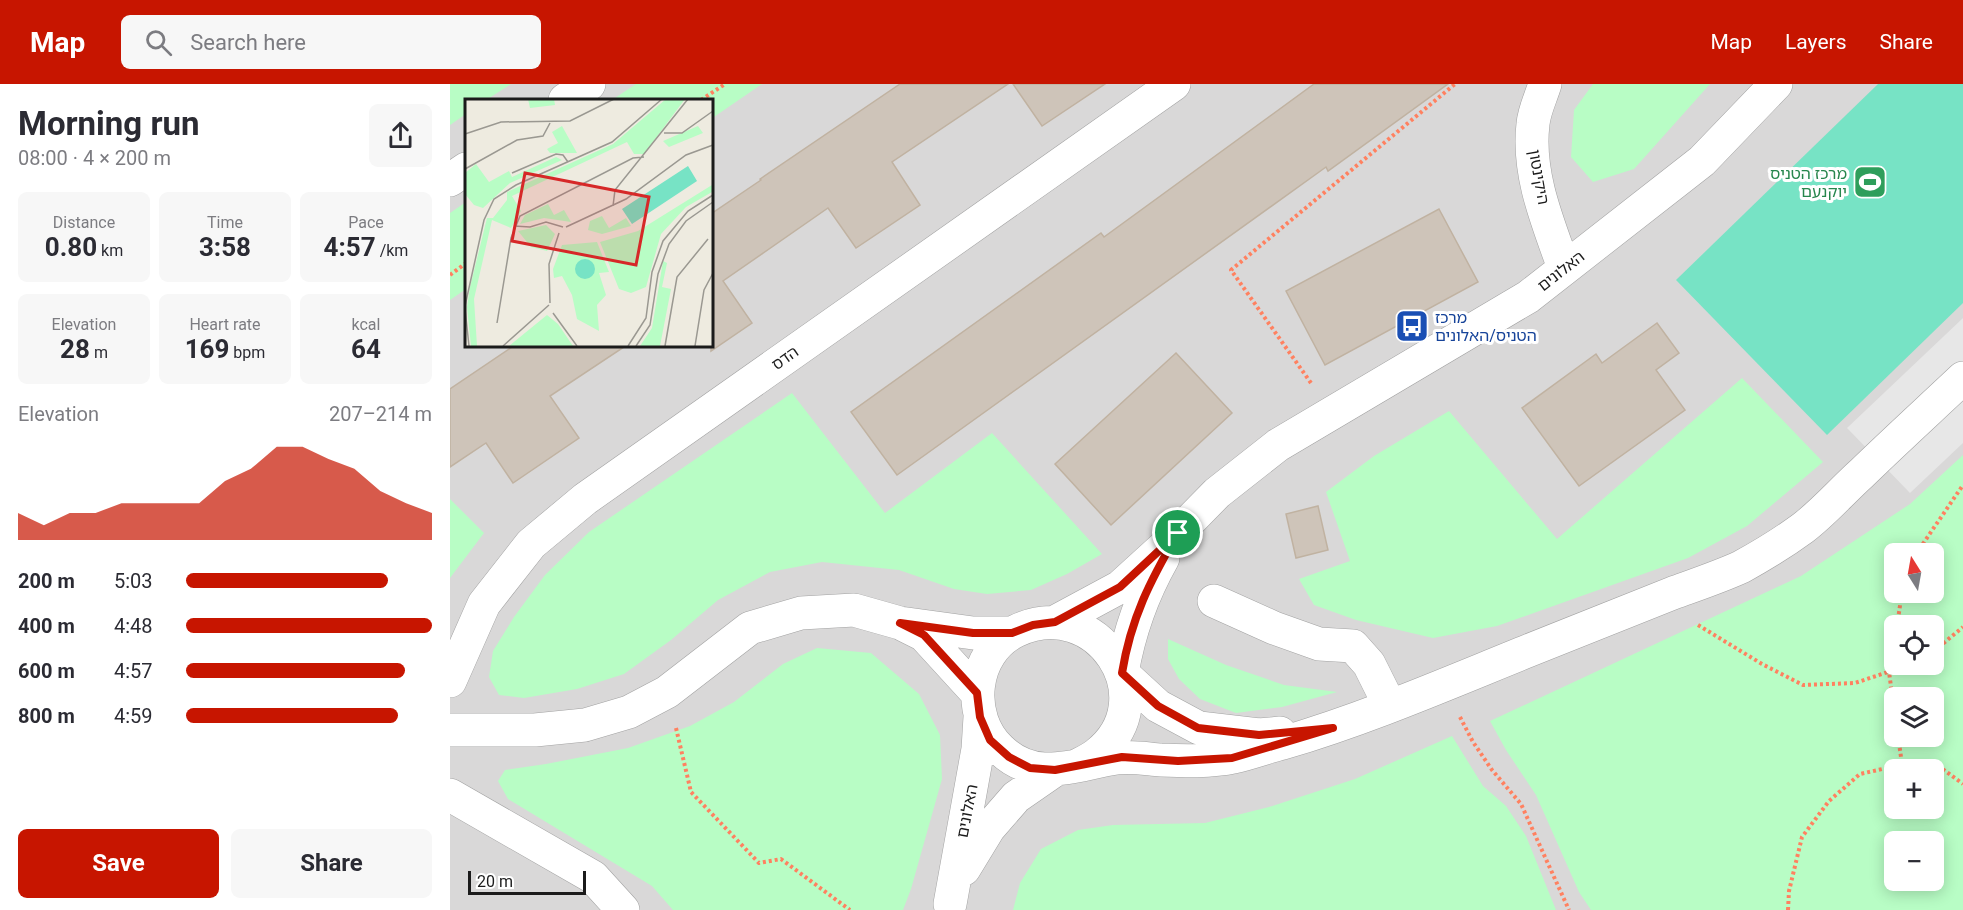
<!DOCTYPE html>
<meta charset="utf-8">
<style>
:root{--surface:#fff;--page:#f7f7f7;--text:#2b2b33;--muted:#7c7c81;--accent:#c71500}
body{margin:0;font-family:Roboto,"Noto Sans Hebrew",sans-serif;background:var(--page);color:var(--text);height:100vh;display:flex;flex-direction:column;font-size:22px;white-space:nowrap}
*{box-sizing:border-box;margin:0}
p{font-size:20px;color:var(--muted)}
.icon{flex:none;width:33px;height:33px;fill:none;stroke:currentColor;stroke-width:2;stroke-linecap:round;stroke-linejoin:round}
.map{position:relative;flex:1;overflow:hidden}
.panel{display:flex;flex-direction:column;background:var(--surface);width:450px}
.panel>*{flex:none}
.needle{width:39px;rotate:349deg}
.fabs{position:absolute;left:1434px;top:459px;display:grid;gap:12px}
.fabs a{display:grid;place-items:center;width:60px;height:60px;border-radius:9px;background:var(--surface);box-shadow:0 3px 15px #0003;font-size:30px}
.scale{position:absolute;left:18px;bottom:15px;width:118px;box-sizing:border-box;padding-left:6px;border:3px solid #1b1b1b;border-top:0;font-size:16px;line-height:21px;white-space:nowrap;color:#1b1b1b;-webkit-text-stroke:4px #fff;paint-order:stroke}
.pin{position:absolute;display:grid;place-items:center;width:51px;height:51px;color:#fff;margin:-26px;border:3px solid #fff;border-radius:50%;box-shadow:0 2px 6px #0007}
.round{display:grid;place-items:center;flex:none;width:63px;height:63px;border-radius:9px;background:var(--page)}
.head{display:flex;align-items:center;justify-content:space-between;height:102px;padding:0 18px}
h1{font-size:33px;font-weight:700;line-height:45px}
.stats{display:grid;grid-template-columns:repeat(3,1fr);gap:9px;height:102px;padding:6px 18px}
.stats div{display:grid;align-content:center;border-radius:9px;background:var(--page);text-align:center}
.stats b{font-size:26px;font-weight:700}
.stats small{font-size:16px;font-weight:400}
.stats p{font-size:16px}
.chart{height:168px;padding:12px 18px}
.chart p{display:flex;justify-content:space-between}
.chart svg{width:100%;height:108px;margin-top:6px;fill:var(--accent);opacity:.7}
.button{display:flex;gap:12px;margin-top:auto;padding:12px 18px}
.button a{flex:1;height:69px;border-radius:9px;background:var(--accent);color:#fff;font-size:24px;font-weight:700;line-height:69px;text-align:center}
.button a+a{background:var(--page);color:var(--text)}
ul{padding:0 18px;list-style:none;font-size:20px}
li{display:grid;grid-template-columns:96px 72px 1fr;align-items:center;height:45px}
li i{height:15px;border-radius:8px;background:var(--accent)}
header{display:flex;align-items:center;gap:36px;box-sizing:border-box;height:84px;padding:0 30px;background:var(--accent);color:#fff}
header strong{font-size:28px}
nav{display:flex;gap:33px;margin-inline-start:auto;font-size:21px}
.search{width:420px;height:54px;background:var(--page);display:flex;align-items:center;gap:15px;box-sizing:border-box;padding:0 21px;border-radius:9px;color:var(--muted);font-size:22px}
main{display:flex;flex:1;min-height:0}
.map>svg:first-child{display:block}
</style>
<header>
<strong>Map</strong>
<div class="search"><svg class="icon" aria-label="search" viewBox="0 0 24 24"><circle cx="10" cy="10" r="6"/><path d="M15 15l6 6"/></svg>Search here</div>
<nav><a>Map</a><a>Layers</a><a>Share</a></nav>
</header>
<main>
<section class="panel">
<div class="head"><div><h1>Morning run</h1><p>08:00 · 4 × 200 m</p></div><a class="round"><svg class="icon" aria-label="share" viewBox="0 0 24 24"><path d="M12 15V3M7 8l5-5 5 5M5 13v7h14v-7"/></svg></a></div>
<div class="stats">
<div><p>Distance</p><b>0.80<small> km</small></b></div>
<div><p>Time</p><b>3:58</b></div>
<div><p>Pace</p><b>4:57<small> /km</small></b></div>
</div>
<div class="stats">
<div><p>Elevation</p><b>28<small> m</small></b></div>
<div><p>Heart rate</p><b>169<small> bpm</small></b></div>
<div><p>kcal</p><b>64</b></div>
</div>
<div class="chart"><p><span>Elevation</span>207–214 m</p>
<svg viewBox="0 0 160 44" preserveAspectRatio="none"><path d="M0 44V33L10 38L20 33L30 33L40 29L50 29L60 29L70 29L80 20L90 15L100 6L110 6L120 11L130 15L140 24L150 29L160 33V44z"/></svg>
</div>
<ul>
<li><b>200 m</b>5:03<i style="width:82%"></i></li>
<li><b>400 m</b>4:48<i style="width:100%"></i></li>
<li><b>600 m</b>4:57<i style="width:89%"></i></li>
<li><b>800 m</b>4:59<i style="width:86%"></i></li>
</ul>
<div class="button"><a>Save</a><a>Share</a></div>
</section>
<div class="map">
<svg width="1513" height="826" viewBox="0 0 1513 826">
<rect width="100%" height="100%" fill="#eeebe0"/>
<path fill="#d9d8d8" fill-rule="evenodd" d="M0 0H1513V826H0ZM16 16H261V261H16ZM1444 470H1484V508H1444ZM1444 542H1484V580H1444ZM1444 614H1484V652H1444ZM1444 686H1484V724H1444ZM1444 758H1484V796H1444Z"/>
<path fill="#b8fdc5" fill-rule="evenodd" d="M0 0H61L36 16H16V30L0 41Z
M186 0H312L261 35V16H162Z
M1143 0H1260L1184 85 1143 98 1121 73 1124 26Z
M16 118V205L0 216V129Z
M1292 294 1373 378 1297 442 1238 474 1047 542 983 554 906 536 864 521 849 495 900 477 876 408 924 372 999 327 1107 455Z
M342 309 435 429 542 349 652 470 617 490 581 506 537 510 504 505 449 486 372 478 320 488 268 516 221 556 174 590 127 605 74 614 49 611 39 593 43 567 64 533 95 491 139 448Z
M1513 371V826H1141L1129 808 1086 711 1056 666 1040 637 1351 492 1460 420ZM1444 470H1484V508H1444ZM1444 542H1484V580H1444ZM1444 614H1484V652H1444ZM1444 686H1484V724H1444ZM1444 758H1484V796H1444Z
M0 415 34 449 0 494Z
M718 555 776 581 834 601 887 608 832 623 786 629 750 615 729 595 718 575Z
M367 564 421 569 469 610 490 651 492 695 461 805 453 826H223L202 802 58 715 48 697 55 686 96 680 178 664 240 642 284 618 333 580Z
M1002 652 1033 702 1056 722 1076 752 1106 826H563L570 799 591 765 628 746 663 741 755 739 819 723 905 695Z"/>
<path fill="#77e3c5" d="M1428 0H1513V219L1377 351 1226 196Z"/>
<path fill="#e7e7e7" d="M1513 234V359L1460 409 1397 344Z"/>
<path fill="#cec4b9" stroke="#c0b2a1" stroke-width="1.5" d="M450 0H558L442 78 470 121 406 164 378 124 273 197 302 239 261 267V130L311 96 310 95Z
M563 0H655L592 42Z
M864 0H998L878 87 876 83 447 391 401 328 651 149 654 153Z
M989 125 1028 198 875 281 836 207Z
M1207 239 1229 269 1206 286 1235 326 1129 402 1072 324 1146 270 1152 279Z
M65 261H177L100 312 129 354 63 399 36 359 0 383V305Z
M726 269 782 329 661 441 605 380Z
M868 422 878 466 846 474 836 430Z"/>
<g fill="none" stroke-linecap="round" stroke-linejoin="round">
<g stroke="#a2a2a2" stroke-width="34">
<path id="minor" d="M1095 0C1091 13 1084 27 1083 40 1077 90 1098 139 1114 184
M115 16 139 0
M0 96 16 85
M713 474C692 511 679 548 672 589L708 622 749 644 809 651 830 649
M764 517 824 544 869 560 903 562 919 580 940 622
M605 538 670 503 714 463 767 409 828 361 1078 213 1252 77 1326 0
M454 541 474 551 527 609
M0 597 34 520 81 460 135 415 724 0
M0 646H85L135 641 179 628 217 608 300 544 351 529 404 526 450 539 523 549H562
M628 681C634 678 641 675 647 670 717 615 647 508 566 547 521 569 516 633 550 665 586 700 625 680 667 674 682 672 697 675 711 676 734 677 761 678 784 673 801 669 817 663 833 659 918 634 998 599 1080 566 1127 547 1175 528 1223 509 1245 501 1269 493 1291 483 1311 472 1334 458 1353 444 1374 428 1392 407 1412 389 1445 357 1479 326 1513 294
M0 711 143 793 173 826
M514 785 539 744 566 713 605 686
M500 820 528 665 530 633"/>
</g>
<path stroke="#ff8160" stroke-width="4" stroke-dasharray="3 3" stroke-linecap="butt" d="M251 16 275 0
M0 191 16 179
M861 299 781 186 1005 0
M1466 470 1513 401
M1248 541 1312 580 1353 601 1405 599 1462 580
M1447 542 1452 508
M1444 555 1439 588 1444 624
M1484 567 1513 543
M1010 633 1023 658 1042 686 1071 720 1119 826
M226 644 241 708 309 779 331 775 400 826
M1448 652 1452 680
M1338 826 1339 807 1352 753 1379 717 1410 690 1468 677 1494 686 1513 700"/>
<use href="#minor" stroke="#fff" stroke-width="33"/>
</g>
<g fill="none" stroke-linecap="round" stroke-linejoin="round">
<g stroke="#fff" stroke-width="12">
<path id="route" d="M728 449C700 497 681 534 672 589L708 622 748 644 809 651 883 644 782 674 728 677 672 673 605 686 580 684 559 673 540 656 530 633 527 609 474 551 450 539 523 549H562L583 541 605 538 670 503Z"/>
</g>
<use href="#route" stroke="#c71500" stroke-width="8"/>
</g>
<defs>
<g id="stadium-square" transform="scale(1.725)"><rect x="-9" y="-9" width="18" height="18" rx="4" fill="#2e9e5b" stroke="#fff"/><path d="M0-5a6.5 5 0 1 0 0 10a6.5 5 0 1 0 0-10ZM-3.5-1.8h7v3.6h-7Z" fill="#fff"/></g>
<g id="bus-square" transform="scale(1.725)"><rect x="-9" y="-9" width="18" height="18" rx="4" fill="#1a4fb4" stroke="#fff"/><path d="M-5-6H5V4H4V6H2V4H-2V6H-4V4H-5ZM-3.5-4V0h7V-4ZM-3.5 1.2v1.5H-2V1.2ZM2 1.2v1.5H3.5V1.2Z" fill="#fff"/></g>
</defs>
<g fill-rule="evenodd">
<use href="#stadium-square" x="1420" y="98"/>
<use href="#bus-square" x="962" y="242"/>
</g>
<g text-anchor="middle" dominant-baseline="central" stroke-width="6" stroke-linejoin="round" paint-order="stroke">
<g font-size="16" fill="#27864d" stroke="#fff" text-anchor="end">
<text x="1397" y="89">מרכז הטניס<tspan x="1397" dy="18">יוקנעם</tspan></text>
</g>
<g font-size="16" fill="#1b1b1b" stroke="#fff">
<text transform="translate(1089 93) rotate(80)">היקינטון</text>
<text transform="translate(1111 187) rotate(-38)">האלונים</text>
<text transform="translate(335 274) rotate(-35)">הדס</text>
<text transform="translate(517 727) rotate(-79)">האלונים</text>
</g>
<g font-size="16" fill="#164399" stroke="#fff" text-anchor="start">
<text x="985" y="233">מרכז<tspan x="985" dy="18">הטניס/האלונים</tspan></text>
</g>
</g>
<g transform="translate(15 15)">
<rect width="248" height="248" fill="#eeebe0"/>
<path d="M63 0H89L90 6 65 9ZM201 0H220L179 55H169L162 43 47 97 56 112 46 129 27 121 9 200 12 247H6L2 208 5 188 22 119H28L42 101V93L148 45ZM97 27 112 54H85L82 50 93 44 87 33ZM233 27 238 34 204 48 198 42ZM91 58 97 61 45 84 18 109 9 106 0 95V74L11 65 24 83 44 72 47 78ZM247 86V93L221 108 196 135 181 188 166 194 154 190 135 143 173 132ZM83 105 89 116 99 111 106 123 79 119 55 125 60 116ZM137 117 144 129 161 119 166 127 137 135 123 131 125 122ZM81 126 90 135 82 152 66 148 53 132ZM132 143 144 173 134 174 141 196 132 206 134 232 112 220 107 196 97 177 89 179 88 170 97 146ZM198 162 202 164 197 188 206 190 195 247H175L187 229ZM82 216 93 225 108 247H44Z" fill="#b8fdc5"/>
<path d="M223 67 232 82 167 125 157 110ZM110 170a10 10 0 1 1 20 0a10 10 0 1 1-20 0Z" fill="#77e3c5"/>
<path fill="none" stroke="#9a9891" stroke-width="1.5" d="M199 34H217L248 12M0 35 36 23 105 22 149 0M0 70 52 41 78 37 85 24M47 74 91 55 98 56 103 63M148 107 150 91 223 0M49 127 65 128 81 123 98 128M101 128 161 100 221 56 248 46M85 204 84 165 94 134M0 207 19 121 29 100 51 86 147 43 197 0M0 210 4 247M88 214 112 247M32 224 46 139 55 117 168 59 179 58M38 247 84 206M163 247 181 219 187 173 198 142 223 112 248 96M171 247 185 226 193 175 204 145 221 122 248 103M200 247 212 178 243 140M230 247 239 191 248 174"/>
<path fill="#d62828" fill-opacity="0.15" stroke="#d62828" stroke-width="3" d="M60 74 184 98 171 166 47 142Z"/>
<rect width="248" height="248" fill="none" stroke="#1b1b1b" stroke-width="3"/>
</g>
</svg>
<div class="fabs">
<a><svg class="needle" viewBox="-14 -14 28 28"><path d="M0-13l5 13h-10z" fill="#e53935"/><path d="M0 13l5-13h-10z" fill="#7c7c81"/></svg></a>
<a><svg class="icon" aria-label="locate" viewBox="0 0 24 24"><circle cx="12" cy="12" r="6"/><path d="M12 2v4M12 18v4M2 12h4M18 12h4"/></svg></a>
<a><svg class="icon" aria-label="layers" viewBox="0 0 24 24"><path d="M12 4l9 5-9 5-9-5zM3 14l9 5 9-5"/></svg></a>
<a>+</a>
<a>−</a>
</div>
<div class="scale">20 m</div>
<div class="pin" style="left:728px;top:449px;background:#1e9e55"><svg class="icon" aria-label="arrive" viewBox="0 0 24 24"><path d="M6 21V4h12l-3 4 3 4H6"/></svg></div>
</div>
</main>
